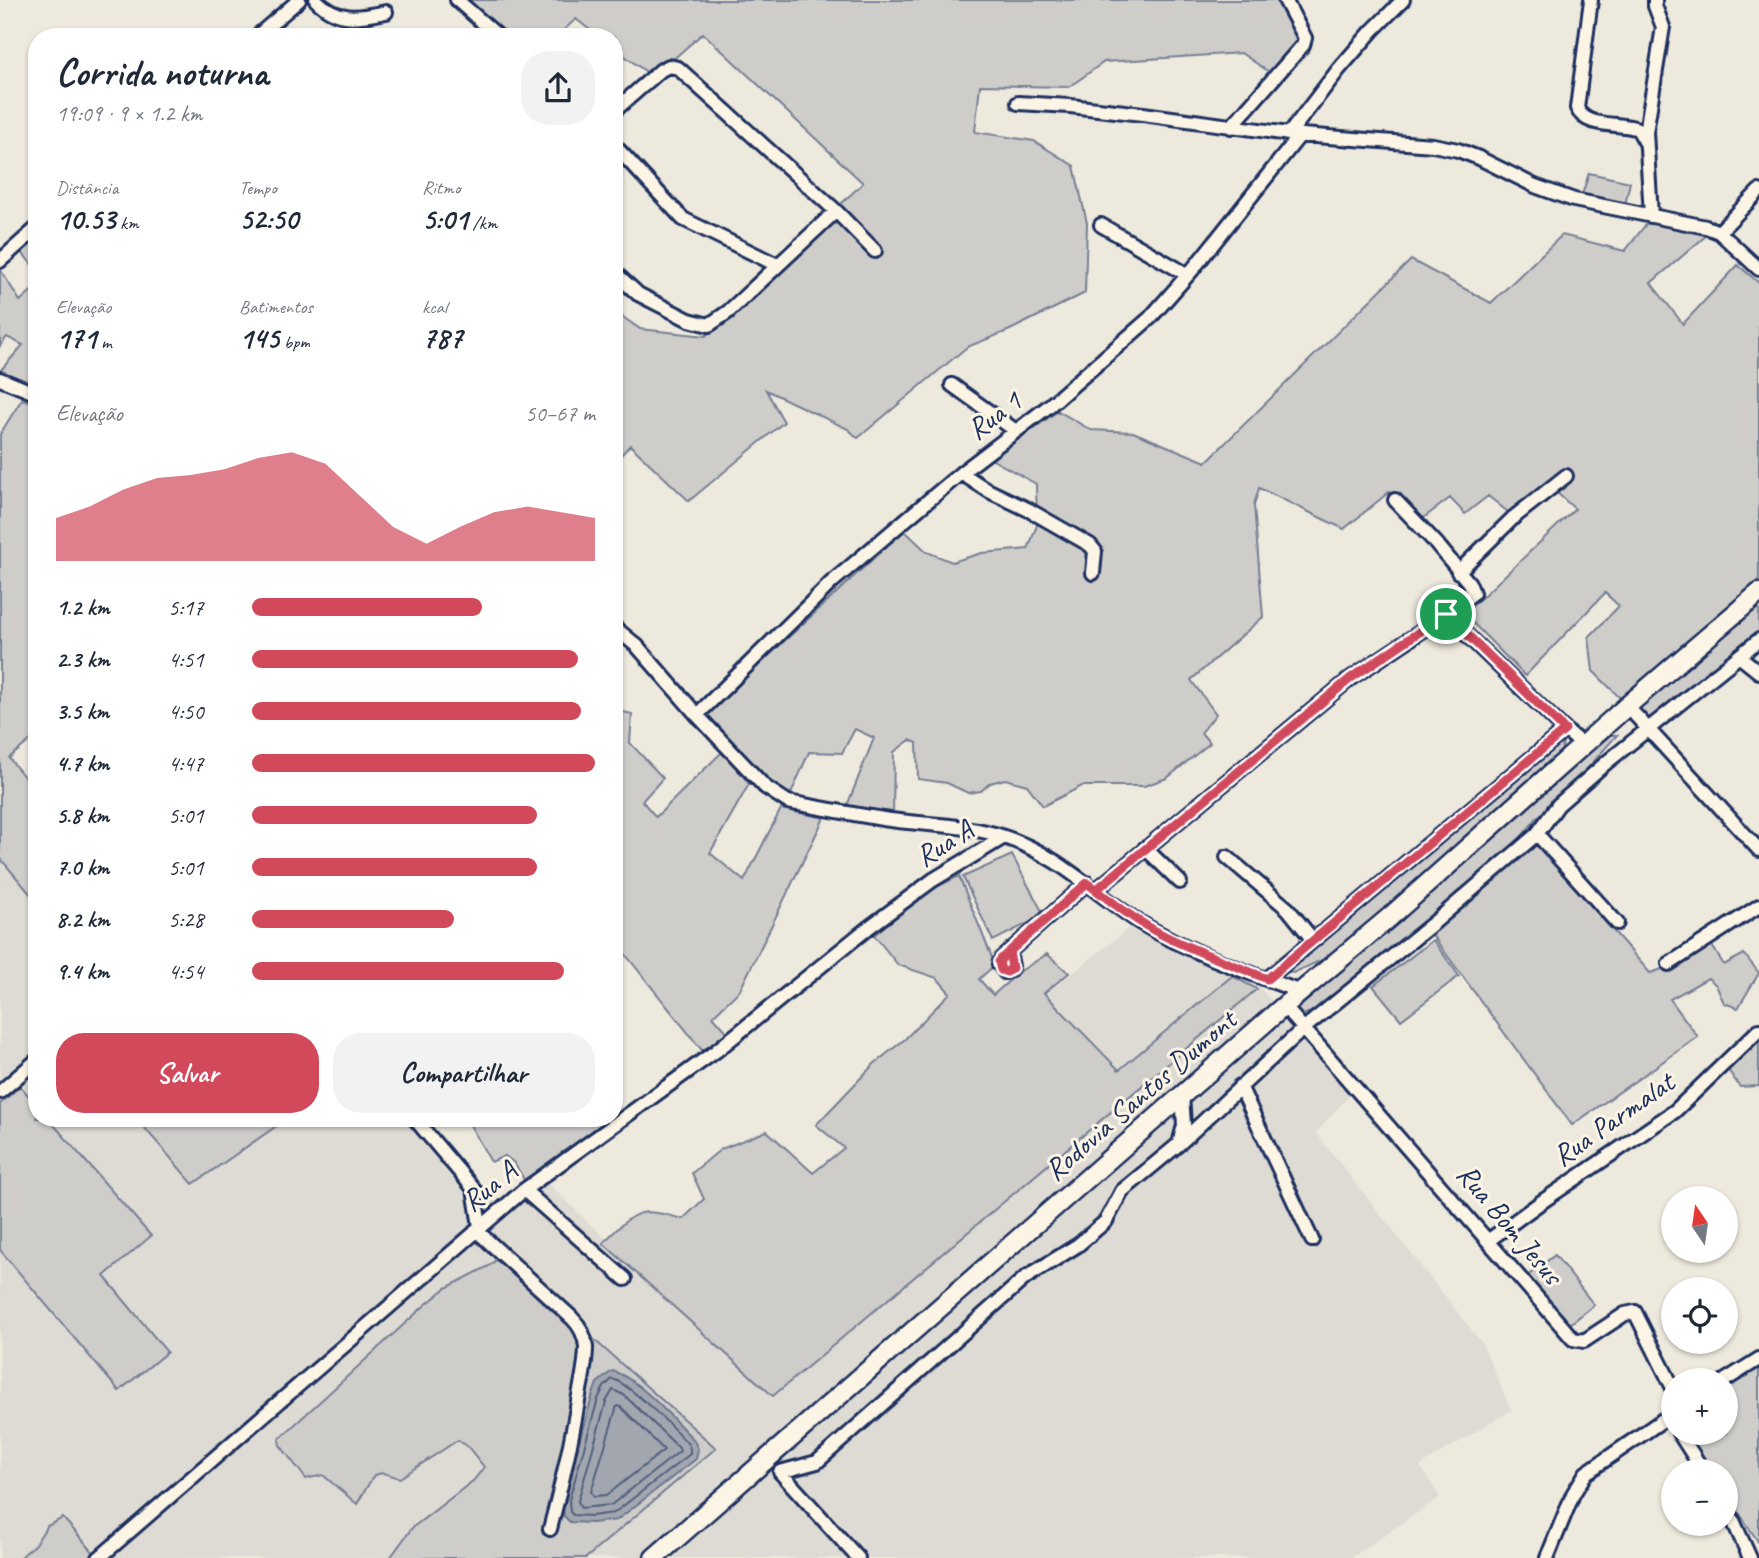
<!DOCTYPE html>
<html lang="pt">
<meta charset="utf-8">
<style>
:root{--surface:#fff;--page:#f2f2f3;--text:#1f2937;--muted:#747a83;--accent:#d1495b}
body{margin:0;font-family:Caveat,sans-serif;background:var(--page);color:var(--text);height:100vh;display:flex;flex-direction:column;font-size:26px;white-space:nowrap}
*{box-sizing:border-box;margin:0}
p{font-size:23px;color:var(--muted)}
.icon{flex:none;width:38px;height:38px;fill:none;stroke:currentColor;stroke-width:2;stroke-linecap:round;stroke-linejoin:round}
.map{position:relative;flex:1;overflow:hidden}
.drawer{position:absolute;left:28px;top:28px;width:595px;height:1099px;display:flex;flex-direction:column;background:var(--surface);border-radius:28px;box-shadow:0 2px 5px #0004}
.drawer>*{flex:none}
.needle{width:46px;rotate:347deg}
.controls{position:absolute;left:1661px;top:1186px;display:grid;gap:14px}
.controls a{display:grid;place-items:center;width:77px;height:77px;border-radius:50%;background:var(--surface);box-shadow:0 2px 5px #0004;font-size:35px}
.pin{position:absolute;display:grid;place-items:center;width:60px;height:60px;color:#fff;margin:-30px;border:4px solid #fff;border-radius:50%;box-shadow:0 2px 7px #0007}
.round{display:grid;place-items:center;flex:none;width:74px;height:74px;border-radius:28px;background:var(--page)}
.overview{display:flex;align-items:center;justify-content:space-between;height:119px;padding:0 28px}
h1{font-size:38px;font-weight:700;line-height:52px}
.metrics{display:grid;grid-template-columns:repeat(3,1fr);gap:10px;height:119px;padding:7px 28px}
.metrics div{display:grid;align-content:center}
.metrics b{font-size:30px;font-weight:700}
.metrics small{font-size:19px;font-weight:400}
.metrics p{font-size:19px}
.chart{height:196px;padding:14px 28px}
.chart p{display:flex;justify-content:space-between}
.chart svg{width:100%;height:126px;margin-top:7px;fill:var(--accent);opacity:.7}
.cta{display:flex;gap:14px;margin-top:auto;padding:14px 28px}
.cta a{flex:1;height:80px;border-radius:28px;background:var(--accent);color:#fff;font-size:28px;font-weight:700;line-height:80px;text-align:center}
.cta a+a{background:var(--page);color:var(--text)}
ul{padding:0 28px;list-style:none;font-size:23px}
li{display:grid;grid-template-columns:112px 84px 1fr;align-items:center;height:52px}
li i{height:18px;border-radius:9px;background:var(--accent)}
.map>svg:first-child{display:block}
</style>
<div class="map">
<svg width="1759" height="1558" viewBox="0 0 1759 1558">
<rect width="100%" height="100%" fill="#eee9dd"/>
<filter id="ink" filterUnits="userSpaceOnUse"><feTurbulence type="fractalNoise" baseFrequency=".0143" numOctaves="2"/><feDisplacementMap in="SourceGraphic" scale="14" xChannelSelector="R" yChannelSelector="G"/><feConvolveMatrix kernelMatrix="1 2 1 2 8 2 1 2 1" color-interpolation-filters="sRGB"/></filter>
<g filter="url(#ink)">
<path fill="#dedbd4" d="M0 785 37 814V1118H419L502 1207 542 1177 665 1297 1138 921 1260 988 1354 1090 1316 1133 1482 1343 1511 1410 1420 1466 1440 1497 1351 1558H0Z"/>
<path fill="#cfcdca" stroke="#757e94" stroke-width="2" d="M457 0H1284L1301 50 1275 76 1241 53 1104 62 1069 87 980 85 975 132 1034 141 1074 166 1087 223 1085 293 1010 330 967 347 858 438 848 429 766 390 784 422 689 501 630 445 614 463V311L640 329 706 336 719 320 863 183 703 33 653 77 614 48V37H599L576 19 556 37H499Z
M1589 173 1630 182 1625 205 1582 195Z
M1647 223 1678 227 1708 234 1651 283 1683 324 1738 265 1759 283V580L1620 698 1593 671 1589 637 1619 606 1605 593 1525 676 1464 614 1575 509 1547 484 1508 512 1488 496 1465 514 1450 498 1422 519 1389 492 1344 529 1259 488 1254 505 1263 617 1191 680 1216 714 1201 733 1210 743 1167 778 1144 786H1082L1043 806 1027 785 1005 779 990 783 981 791 968 793 947 783 918 779 917 743 910 740 894 752 893 815 847 806 874 738 855 729 842 753 809 752 791 794 778 792 707 719 706 714 904 530 927 552 952 562 982 553 1028 549 1037 525 1036 484 991 459 1058 411 1091 430 1133 432 1206 462 1411 260 1491 303 1562 235 1625 251Z
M37 237V271L21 251Z
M0 269 20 301 37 286V388L0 375V371L23 345 7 337 0 346Z
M22 399 37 404V526L32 533 37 539V735L9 758 37 793V902L0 858V434Z
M1759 603V633L1662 714 1643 721 1634 712Z
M614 710 632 714 630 743 663 778 642 801 656 817 723 751 749 784 710 853 744 881 781 809 824 818 740 990 713 1016 729 1034 705 1054 614 940Z
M1609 735H1617L1570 788 1536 819 1517 842 1366 974 1321 1008 1297 1017 1294 1012Z
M1564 739 1561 751 1331 956 1293 973 1288 972 1286 968 1469 815 1486 804Z
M1536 842 1650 973 1671 966 1709 941 1724 965 1744 954 1759 973 1738 1008 1724 1003 1716 985 1708 978 1670 999 1698 1037 1572 1125 1430 932Z
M1012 855 1044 915 993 941 963 877Z
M959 876 995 965 979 979 993 995 1019 972 1047 954 1069 973 1044 993 1119 1070 1232 976 1257 989 773 1396 603 1243C635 1211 637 1206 683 1219L704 1199 692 1173 721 1149 767 1131 813 1173 844 1148 816 1125 874 1064 905 1039 950 993 937 978 898 965 874 935 926 892Z
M1433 940 1459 976 1401 1020 1373 986Z
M1759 1035V1086L1740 1087 1726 1067Z
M20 1086 37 1105V1118H48L151 1236 104 1276 167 1352 119 1391 0 1250V1104Z
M136 1118H288L193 1184Z
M466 1118H600L604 1123 525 1181 514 1163 505 1156 491 1162Z
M1555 1255 1594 1305 1565 1328 1526 1277Z
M496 1260 508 1266 537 1289 716 1448 586 1558H390L412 1528 474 1480 484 1467 468 1447 458 1440 400 1478 383 1473 374 1475 357 1504 323 1475 306 1479 280 1445 279 1439 424 1306 446 1288 489 1266Z
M1759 1365V1543L1726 1493V1472H1711L1685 1433H1726V1385Z
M63 1518 96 1555 92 1558H20L35 1544 47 1526Z"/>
<path fill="#a2a7af" stroke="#6c778f" stroke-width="2" d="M612 1371C637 1377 675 1421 694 1440L698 1449 696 1459 617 1520 592 1523 570 1522 564 1516 562 1500 592 1397 597 1383Z"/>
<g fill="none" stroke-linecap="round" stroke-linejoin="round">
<path stroke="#515f7e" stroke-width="2" d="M612 1379C626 1381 677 1431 688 1444 691 1449 690 1448 690 1454L614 1513 591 1516 573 1515 570 1512 569 1500 598 1399 604 1387Z
M613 1390 624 1395 679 1448 680 1451 611 1505 581 1508 578 1501 606 1402Z
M617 1406 621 1407 664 1450 607 1495 594 1496 591 1492Z"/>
<g stroke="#1b2f5e" stroke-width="18">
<path id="minor" d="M316 0C338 22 358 18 386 12
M457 0 499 37
M1591 0 1577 108C1586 129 1620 122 1638 129L1646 143
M256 37 299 0
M1018 103 1070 106 1143 114 1289 134 1433 145 1458 150 1479 158 1535 186 1574 200 1706 227 1719 232 1759 269
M614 111 661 70 669 66 678 68 836 211 728 312 709 325 689 320 638 294 614 272
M1231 127 1303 45 1305 38 1285 0
M1289 134 1339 69 1372 31 1403 0
M614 145 683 219 777 265
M836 211 875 251
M1651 216 1646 132 1663 27 1655 6V0
M1101 225 1188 275
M1719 232 1759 191
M0 261 37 228
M0 379 37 394
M952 385 1016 431
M961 473 989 491 1029 510 1090 545 1095 551 1093 573
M1458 572 1513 518 1566 476
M1446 615 1565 730 1583 745
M614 627 637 646 697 715 765 787 788 802C820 808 851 814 883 819 922 825 966 824 1004 837 1057 854 1094 893 1139 922 1189 952 1247 972 1301 992
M1739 656 1759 672
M1627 706 1759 850
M697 715 832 582 961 473 1049 406 1150 318 1193 269 1300 135
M1537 834 1617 923
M1145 848 1180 882
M1227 857 1288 909 1313 940
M1096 890 1351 678 1446 615 1473 593 1469 583 1436 543 1395 500
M1009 952 1012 966 1009 971 1005 972 999 964 1002 958 1087 883
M1669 964 1759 906
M1267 979 1565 730
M1284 1006C1380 1117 1477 1227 1573 1339L1584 1341 1625 1314 1635 1312 1673 1388
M1240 1086 1312 1240
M0 1092 37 1060
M414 1118 474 1189 480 1226
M1179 1144 1303 1029 1436 921 1537 834 1558 805 1607 762 1759 640
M524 1190 625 1279
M476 1230 572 1318C580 1326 585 1335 586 1347 586 1365 581 1384 578 1401 571 1445 561 1487 550 1529
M1489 1240 1540 1203 1675 1111 1759 1030
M1724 1381 1759 1359
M1679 1433 1704 1472
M1726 1505 1750 1558
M99 1558 524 1190 716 1051 868 928 933 880 1004 837
M858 1558 780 1472 817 1462 1025 1278 1078 1245 1106 1221 1122 1191 1179 1144 1184 1125 1182 1095
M1547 1558 1573 1494 1586 1473 1673 1413"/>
</g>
<g stroke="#1b2f5e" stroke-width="23">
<path id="highway" d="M654 1558 1284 1006 1391 916 1627 706 1759 593"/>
</g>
<use href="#minor" stroke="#fcf5e5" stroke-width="12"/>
<use href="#highway" stroke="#fcf5e5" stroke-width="18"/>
</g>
</g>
<g fill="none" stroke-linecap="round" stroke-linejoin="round" filter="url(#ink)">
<g stroke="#fff" stroke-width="14">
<path id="route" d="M1446 614 1351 678 1096 890 1087 883 1002 958 999 962 1001 970 1007 972 1012 968 1009 952 1087 883C1112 902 1135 921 1163 935 1196 952 1233 964 1267 979L1565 730 1446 614"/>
</g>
<use href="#route" stroke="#d1495b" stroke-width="9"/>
</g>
<g text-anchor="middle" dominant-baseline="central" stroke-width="6" stroke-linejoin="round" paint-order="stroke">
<g font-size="30" fill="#1b2f5e" stroke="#fcf5e5">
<text transform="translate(994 415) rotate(-37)">Rua 1</text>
<text transform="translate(944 843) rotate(-32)">Rua A</text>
<text transform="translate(1140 1095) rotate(-41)">Rodovia Santos Dumont</text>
<text transform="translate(1613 1119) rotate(-35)">Rua Parmalat</text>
<text transform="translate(489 1186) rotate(-39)">Rua A</text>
<text transform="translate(1510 1224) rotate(50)">Rua Bom Jesus</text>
</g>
</g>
</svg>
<div class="controls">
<a><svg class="needle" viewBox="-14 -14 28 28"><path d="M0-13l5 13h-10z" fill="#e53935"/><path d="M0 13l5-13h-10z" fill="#747a83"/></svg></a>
<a><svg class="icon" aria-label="locate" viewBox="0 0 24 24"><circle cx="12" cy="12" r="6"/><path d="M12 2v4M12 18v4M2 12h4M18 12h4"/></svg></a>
<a>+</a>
<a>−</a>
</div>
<div class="pin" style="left:1446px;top:614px;background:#1e9e55"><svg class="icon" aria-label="arrive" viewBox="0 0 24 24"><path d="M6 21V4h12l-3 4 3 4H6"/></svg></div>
<section class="drawer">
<div class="overview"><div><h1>Corrida noturna</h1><p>19:09 · 9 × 1.2 km</p></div><a class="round"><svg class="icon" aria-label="share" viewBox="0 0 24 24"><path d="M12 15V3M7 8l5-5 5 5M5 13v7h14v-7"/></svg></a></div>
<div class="metrics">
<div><p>Distância</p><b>10.53<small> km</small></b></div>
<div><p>Tempo</p><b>52:50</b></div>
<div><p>Ritmo</p><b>5:01<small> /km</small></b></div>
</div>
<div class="metrics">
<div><p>Elevação</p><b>171<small> m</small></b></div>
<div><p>Batimentos</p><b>145<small> bpm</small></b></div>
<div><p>kcal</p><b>787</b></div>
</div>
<div class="chart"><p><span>Elevação</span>50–67 m</p>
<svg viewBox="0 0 160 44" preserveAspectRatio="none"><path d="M0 44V29L10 25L20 19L30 15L40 14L50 12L60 8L70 6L80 10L90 21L100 32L110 38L120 32L130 27L140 25L150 27L160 29V44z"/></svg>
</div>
<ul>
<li><b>1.2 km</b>5:17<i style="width:67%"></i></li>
<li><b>2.3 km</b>4:51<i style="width:95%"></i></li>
<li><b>3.5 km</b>4:50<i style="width:96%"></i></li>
<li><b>4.7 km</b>4:47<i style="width:100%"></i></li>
<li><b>5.8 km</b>5:01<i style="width:83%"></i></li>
<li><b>7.0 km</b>5:01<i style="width:83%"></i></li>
<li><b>8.2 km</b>5:28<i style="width:59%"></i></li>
<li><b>9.4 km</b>4:54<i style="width:91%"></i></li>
</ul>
<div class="cta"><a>Salvar</a><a>Compartilhar</a></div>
</section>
</div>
